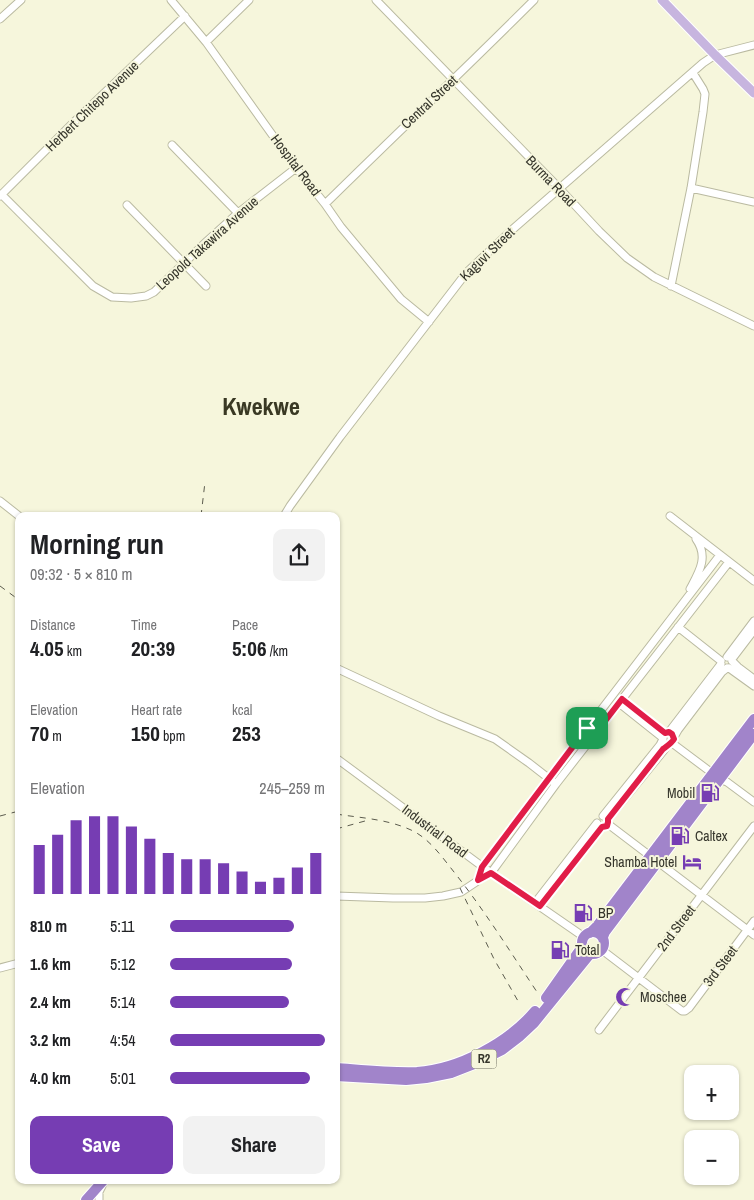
<!DOCTYPE html>
<meta charset="utf-8">
<style>
:root{--surface:#fff;--page:#f2f2f2;--text:#202124;--muted:#757577;--accent:#763db3}
body{margin:0;font-family:"Archivo Narrow",sans-serif;background:var(--page);color:var(--text);height:100vh;display:flex;flex-direction:column;font-size:19px;white-space:nowrap}
*{box-sizing:border-box;margin:0}
p{font-size:16px;color:var(--muted)}
.icon{flex:none;width:28px;height:28px;fill:none;stroke:currentColor;stroke-width:2;stroke-linecap:round;stroke-linejoin:round}
.map{position:relative;flex:1;overflow:hidden}
.details{position:absolute;left:15px;top:512px;width:325px;height:672px;display:flex;flex-direction:column;background:var(--surface);border-radius:10px;box-shadow:0 1px 4px #0004}
.details>*{flex:none}
.tools{position:absolute;left:684px;top:1065px;display:grid;gap:10px}
.tools a{display:grid;place-items:center;width:55px;height:55px;border-radius:10px;background:var(--surface);box-shadow:0 1px 4px #0004;font-size:25px}
.pin{position:absolute;display:grid;place-items:center;width:42px;height:42px;color:#fff;margin:-21px;border-radius:10px;box-shadow:0 2px 8px #0006}
.round{display:grid;place-items:center;flex:none;width:52px;height:52px;border-radius:10px;background:var(--page)}
.head{display:flex;align-items:center;justify-content:space-between;height:85px;padding:0 15px}
h1{font-size:28px;font-weight:700;line-height:38px}
.stats{display:grid;grid-template-columns:repeat(3,1fr);gap:8px;height:85px;padding:5px 15px}
.stats div{display:grid;align-content:center}
.stats b{font-size:21px;font-weight:700}
.stats small{font-size:14px;font-weight:400}
.stats p{font-size:14px}
.chart{height:140px;padding:10px 15px}
.chart p{display:flex;justify-content:space-between}
.chart svg{width:100%;height:90px;margin-top:5px;stroke:var(--accent);stroke-width:6}
.cta{display:flex;gap:10px;margin-top:auto;padding:10px 15px}
.cta a{flex:1;height:58px;border-radius:10px;background:var(--accent);color:#fff;font-size:20px;font-weight:700;line-height:58px;text-align:center}
.cta a+a{background:var(--page);color:var(--text)}
ul{padding:0 15px;list-style:none;font-size:16px}
li{display:grid;grid-template-columns:80px 60px 1fr;align-items:center;height:38px}
li i{height:12px;border-radius:6px;background:var(--accent)}
.map>svg:first-child{display:block}
</style>
<div class="map">
<svg width="754" height="1200" viewBox="0 0 754 1200">
<rect width="100%" height="100%" fill="#f6f6dc"/>
<g fill="none" stroke-linecap="round" stroke-linejoin="round">
<g stroke="#babaa1" stroke-width="9">
<path id="minor" d="M171 0 206 42 296 168 325 204 341 227 401 299 429 322
M376 0 559 188 599 231 627 258 654 277 754 326
M0 19 21 0
M206 42 249 0
M172 145 238 213
M691 188 754 202
M1 194 93 286 112 297 131 298 146 296 154 292 207 241 238 213 296 168
M0 196 75 121 185 16
M325 204C394 136 465 69 534 0
M127 205 206 286
M671 286 691 188 703 112 705 94 703 89 693 73
M0 501 19 516
M284 516 290 506 340 437 467 272 513 229 703 63 715 55 754 45
M670 516 754 581
M690 589C699 572 709 557 696 539
M678 627 721 661
M727 657 754 621
M732 659 754 630
M732 661 738 667 754 679
M336 668 439 716 495 739 529 763 556 784
M729 668 754 686
M619 703 663 738
M669 732 721 664
M674 737 678 730 722 672 727 668
M672 743 720 779 727 782 754 802
M336 758 487 870 584 937
M603 816 660 745 663 739
M608 819 669 744
M608 824 754 935
M478 880 482 867 492 854 549 778 720 555
M336 896 393 898H425L443 896 461 892 476 882 478 880 491 873 556 784 729 562
M535 903 597 823
M540 906 602 827
M602 950 682 1011H685L689 1008 754 921
M0 968 19 963
M599 1030 754 826
M99 1200V1192L102 1186"/>
</g>
<g stroke="#fff" stroke-width="11">
<path id="major" d="M662 0 715 55 754 93"/>
</g>
<g stroke="#fff" stroke-width="12">
<path id="highway" d="M582 943a11 11 0 1 1 22 0a11 11 0 1 1-22 0Z
M590 933 597 926 754 719
M603 937 605 932 754 734
M546 998 582 947
M336 1068C363 1070 390 1073 417 1072 459 1069 508 1043 535 1011
M336 1076 406 1080 426 1078 451 1073 474 1064 502 1050 519 1037 534 1023 590 954
M86 1200 103 1181"/>
</g>
<use href="#minor" stroke="#fff" stroke-width="7"/>
<use href="#major" stroke="#c7b5df" stroke-width="9"/>
<use href="#highway" stroke="#a184ca" stroke-width="10"/>
<path stroke="#5c5c4e" stroke-width="1" stroke-dasharray="6 6" stroke-linecap="butt" d="M201 516 205 482
M0 586 19 600
M336 814C361 818 387 819 411 830 429 838 442 857 454 872 485 911 511 953 539 995
M0 816 19 811
M336 829 365 821
M460 888 494 959 518 1001"/>
</g>
<g fill="none" stroke-linecap="round" stroke-linejoin="round">
<g stroke="#fff" stroke-width="10">
<path id="route" d="M622 699 665 733 669 732 672 734 674 739C672 743 667 746 663 749L608 819V822L607 826 602 827 540 906 491 873 478 880 482 867 587 728 595 734Z"/>
</g>
<use href="#route" stroke="#e11d48" stroke-width="6"/>
</g>
<defs>
<g id="fuel-bare" transform="scale(1.5)"><path d="M-5.5-6h7V0h2V4h1.3V-2.5L3-4.5l.8-.8L6-3V5H2.5V1h-1V6h-7ZM-4.2-4.7v3.2H.2V-4.7Z" fill="#763db3" stroke="#f6f6dc" stroke-width="2.5" paint-order="stroke"/></g>
<g id="hotel-bare" transform="scale(1.5)"><path d="M-6-4.5h1.5V1H6V5H4.5V3h-9V5H-6ZM-4 0a1.8 1.8 0 1 1 3.6 0ZM.5 0V-2.5h3Q6-2.5 6 0Z" fill="#763db3" stroke="#f6f6dc" stroke-width="2.5" paint-order="stroke"/></g>
<g id="mosque-bare" transform="scale(1.5)"><path d="M3.5-4.9A6 6 0 1 0 3.5 4.9A5 5 0 1 1 3.5-4.9Z" fill="#763db3" stroke="#f6f6dc" stroke-width="2.5" paint-order="stroke"/></g>
</defs>
<g fill-rule="evenodd">
<use href="#fuel-bare" x="710" y="793"/>
<use href="#fuel-bare" x="680" y="836"/>
<use href="#hotel-bare" x="692" y="862"/>
<use href="#fuel-bare" x="583" y="913"/>
<use href="#fuel-bare" x="560" y="950"/>
<use href="#mosque-bare" x="625" y="997"/>
</g>
<g text-anchor="middle" dominant-baseline="central" stroke-width="4" stroke-linejoin="round" paint-order="stroke">
<rect fill="#f6f6dc" stroke="#6f6f60" stroke-width="1" x="471.5" y="1049.5" width="25" height="19" rx="4"/>
<g font-size="12" font-weight="bold" fill="#35352b">
<text x="484" y="1059">R2</text>
</g>
<g font-size="14" fill="#35352b" stroke="#f6f6dc">
<text transform="translate(429 102) rotate(-43)">Central Street</text>
<text transform="translate(92 106) rotate(-44)">Herbert Chitepo Avenue</text>
<text transform="translate(296 165) rotate(53)">Hospital Road</text>
<text transform="translate(551 181) rotate(46)">Burma Road</text>
<text transform="translate(207 243) rotate(-42)">Leopold Takawira Avenue</text>
<text transform="translate(487 254) rotate(-44)">Kaguvi Street</text>
<text transform="translate(435 831) rotate(37)">Industrial Road</text>
<text transform="translate(676 928) rotate(-53)">2nd Street</text>
<text transform="translate(720 966) rotate(-53)">3rd Steet</text>
</g>
<g font-size="14" fill="#35352b" stroke="#f6f6dc" text-anchor="start">
<text x="695" y="793" text-anchor="end">Mobil</text>
<text x="695" y="836">Caltex</text>
<text x="677" y="862" text-anchor="end">Shamba Hotel</text>
<text x="598" y="913">BP</text>
<text x="575" y="950">Total</text>
<text x="640" y="997">Moschee</text>
</g>
<g font-size="24" font-weight="bold" fill="#393823" stroke="#f6f6dc">
<text x="261" y="406">Kwekwe</text>
</g>
</g>
</svg>
<div class="tools">
<a>+</a>
<a>−</a>
</div>
<div class="pin" style="left:587px;top:728px;background:#1e9e55"><svg class="icon" aria-label="arrive" viewBox="0 0 24 24"><path d="M6 21V4h12l-3 4 3 4H6"/></svg></div>
<section class="details">
<div class="head"><div><h1>Morning run</h1><p>09:32 · 5 × 810 m</p></div><a class="round"><svg class="icon" aria-label="share" viewBox="0 0 24 24"><path d="M12 15V3M7 8l5-5 5 5M5 13v7h14v-7"/></svg></a></div>
<div class="stats">
<div><p>Distance</p><b>4.05<small> km</small></b></div>
<div><p>Time</p><b>20:39</b></div>
<div><p>Pace</p><b>5:06<small> /km</small></b></div>
</div>
<div class="stats">
<div><p>Elevation</p><b>70<small> m</small></b></div>
<div><p>Heart rate</p><b>150<small> bpm</small></b></div>
<div><p>kcal</p><b>253</b></div>
</div>
<div class="chart"><p><span>Elevation</span>245–259 m</p>
<svg viewBox="0 0 160 44" preserveAspectRatio="none"><path d="M5 44V20M15 44V15M25 44V8M35 44V6M45 44V6M55 44V11M65 44V17M75 44V24M85 44V27M95 44V27M105 44V29M115 44V33M125 44V38M135 44V36M145 44V31M155 44V24"/></svg>
</div>
<ul>
<li><b>810 m</b>5:11<i style="width:80%"></i></li>
<li><b>1.6 km</b>5:12<i style="width:79%"></i></li>
<li><b>2.4 km</b>5:14<i style="width:77%"></i></li>
<li><b>3.2 km</b>4:54<i style="width:100%"></i></li>
<li><b>4.0 km</b>5:01<i style="width:90%"></i></li>
</ul>
<div class="cta"><a>Save</a><a>Share</a></div>
</section>
</div>
